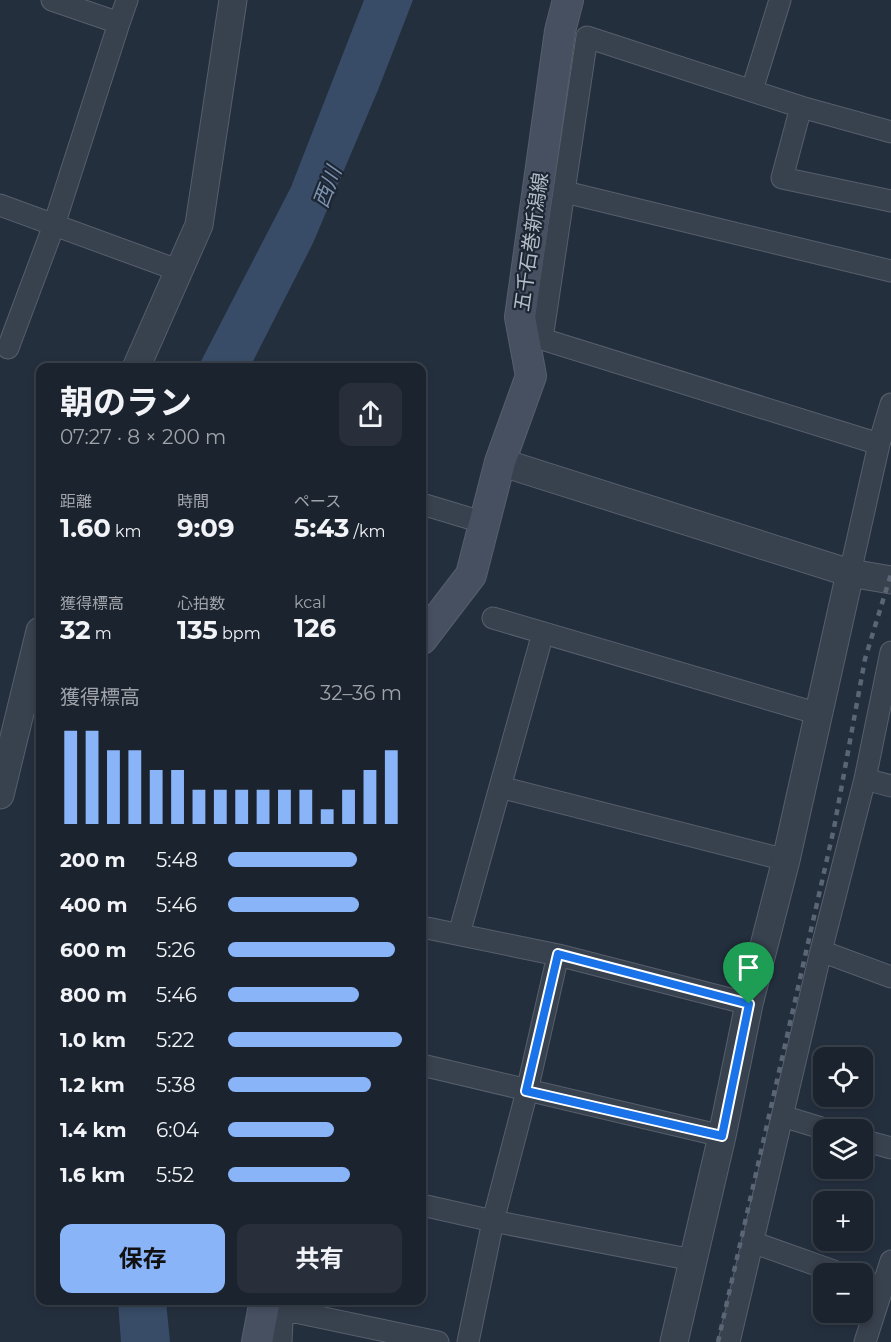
<!DOCTYPE html>
<html lang="ja">
<meta charset="utf-8">
<style>
:root{--surface:#1b232e;--page:#282f3a;--text:#f1f3f6;--muted:#a0a4aa;--line:#39404a;--accent:#8ab4f8}
body{margin:0;font-family:Montserrat,"Noto Sans JP",sans-serif;background:var(--page);color:var(--text);height:100vh;display:flex;flex-direction:column;font-size:22px;white-space:nowrap}
*{box-sizing:border-box;margin:0}
p{font-size:20px;color:var(--muted)}
.icon{flex:none;width:33px;height:33px;fill:none;stroke:currentColor;stroke-width:2;stroke-linecap:round;stroke-linejoin:round}
.map{position:relative;flex:1;overflow:hidden}
.drawer{position:absolute;left:36px;top:363px;width:390px;height:942px;display:flex;flex-direction:column;background:var(--surface);border-radius:12px;box-shadow:0 3px 9px #0003,0 0 0 2px var(--line)}
.drawer>*{flex:none}
.tools{position:absolute;left:813px;top:1047px;display:grid;gap:12px}
.tools a{display:grid;place-items:center;width:60px;height:60px;border-radius:12px;background:var(--surface);box-shadow:0 3px 9px #0003,0 0 0 2px var(--line);font-size:30px}
.pin{position:absolute;display:grid;place-items:center;width:51px;height:51px;color:#fff;margin:-62px -26px;border-radius:50% 50% 50% 0;rotate:-45deg;box-shadow:0 0 6px #0007}
.pin .icon{rotate:45deg}
.round{display:grid;place-items:center;flex:none;width:63px;height:63px;border-radius:12px;background:var(--page)}
.summary{display:flex;align-items:center;justify-content:space-between;height:102px;padding:0 24px}
h1{font-size:33px;font-weight:700;line-height:45px}
.figures{display:grid;grid-template-columns:repeat(3,1fr);gap:9px;height:102px;padding:6px 24px}
.figures div{display:grid;align-content:center}
.figures b{font-size:26px;font-weight:700}
.figures small{font-size:16px;font-weight:400}
.figures p{font-size:16px}
.chart{height:168px;padding:12px 24px}
.chart p{display:flex;justify-content:space-between}
.chart svg{width:100%;height:108px;margin-top:6px;stroke:var(--accent);stroke-width:6}
.cta{display:flex;gap:12px;margin-top:auto;padding:12px 24px}
.cta a{flex:1;height:69px;border-radius:12px;background:var(--accent);color:#111;font-size:24px;font-weight:700;line-height:69px;text-align:center}
.cta a+a{background:var(--page);color:var(--text)}
ul{padding:0 24px;list-style:none;font-size:20px}
li{display:grid;grid-template-columns:96px 72px 1fr;align-items:center;height:45px}
li i{height:15px;border-radius:8px;background:var(--accent)}
.map>svg:first-child{display:block}
</style>
<div class="map">
<svg width="891" height="1342" viewBox="0 0 891 1342">
<rect width="100%" height="100%" fill="#242f3e"/>
<path fill="#394c67" d="M364 0H413L378 90 313 243 250 367H198L291 187Z
M118 1301H166L170 1342H121Z"/>
<g fill="none" stroke-linecap="round" stroke-linejoin="round">
<g stroke="#565f6c" stroke-width="23">
<path id="minor" d="M52 0 119 23 127 0
M752 90 780 0
M801 107 891 132
M565 192 891 271
M0 205 180 271
M8 348 54 225 119 23
M879 444 542 339 587 37 801 107 782 178 891 201
M422 504 485 523
M850 573 879 444 891 404
M493 618 819 714
M865 779 891 786
M500 787 786 860
M422 927 558 955 749 1004
M459 934 543 633
M821 951 891 977
M422 1065 722 1136
M782 1116 828 1130
M862 1140 891 1148
M422 1205 493 1221 693 1260
M752 1242 842 1274
M862 1281 882 1288
M281 1309 438 1342
M281 1342 283 1300
M468 1342 493 1221 527 1091 558 955
M729 1342 821 951 865 779 891 652
M865 1342 891 1261"/>
</g>
<g stroke="#565f6c" stroke-width="29">
<path id="tertiary" d="M136 368 199 225 233 0
M500 462 850 573 891 580
M0 795 40 631
M674 1342 722 1136 749 1004 786 860 850 573"/>
</g>
<g stroke="#565f6c" stroke-width="32">
<path id="secondary" d="M422 639 471 575 500 462 531 376 520 317 560 31 568 0
M257 1342 265 1300"/>
</g>
<use href="#minor" stroke="#38414e" stroke-width="21"/>
<use href="#tertiary" stroke="#38414e" stroke-width="27"/>
<use href="#secondary" stroke="#465061" stroke-width="30"/>
<path stroke="#5a6575" stroke-width="4.5" stroke-dasharray="6 6" stroke-linecap="butt" d="M718 1342 834 828 865 659 891 574"/>
</g>
<g fill="none" stroke-linecap="round" stroke-linejoin="round">
<g stroke="#fff" stroke-width="12">
<path id="route" d="M558 954 749 1004 722 1136 526 1091Z"/>
</g>
<use href="#route" stroke="#1a73e8" stroke-width="8"/>
</g>
<g text-anchor="middle" dominant-baseline="central" stroke-width="4.5" stroke-linejoin="round" paint-order="stroke">
<g font-size="20" fill="#b4bcc9" stroke="#1d2633">
<text transform="translate(531 242) rotate(-82)">五千石巻新潟線</text>
</g>
<g font-size="21" font-style="italic" fill="#7c92b1" stroke="#1d2633">
<text transform="translate(327 187) rotate(-69)">西川</text>
</g>
</g>
</svg>
<div class="tools">
<a><svg class="icon" aria-label="locate" viewBox="0 0 24 24"><circle cx="12" cy="12" r="6"/><path d="M12 2v4M12 18v4M2 12h4M18 12h4"/></svg></a>
<a><svg class="icon" aria-label="layers" viewBox="0 0 24 24"><path d="M12 4l9 5-9 5-9-5zM3 14l9 5 9-5"/></svg></a>
<a>+</a>
<a>−</a>
</div>
<div class="pin" style="left:749px;top:1004px;background:#1e9e55"><svg class="icon" aria-label="arrive" viewBox="0 0 24 24"><path d="M6 21V4h12l-3 4 3 4H6"/></svg></div>
<section class="drawer">
<div class="summary"><div><h1>朝のラン</h1><p>07:27 · 8 × 200 m</p></div><a class="round"><svg class="icon" aria-label="share" viewBox="0 0 24 24"><path d="M12 15V3M7 8l5-5 5 5M5 13v7h14v-7"/></svg></a></div>
<div class="figures">
<div><p>距離</p><b>1.60<small> km</small></b></div>
<div><p>時間</p><b>9:09</b></div>
<div><p>ペース</p><b>5:43<small> /km</small></b></div>
</div>
<div class="figures">
<div><p>獲得標高</p><b>32<small> m</small></b></div>
<div><p>心拍数</p><b>135<small> bpm</small></b></div>
<div><p>kcal</p><b>126</b></div>
</div>
<div class="chart"><p><span>獲得標高</span>32–36 m</p>
<svg viewBox="0 0 160 44" preserveAspectRatio="none"><path d="M5 44V6M15 44V6M25 44V14M35 44V14M45 44V22M55 44V22M65 44V30M75 44V30M85 44V30M95 44V30M105 44V30M115 44V30M125 44V38M135 44V30M145 44V22M155 44V14"/></svg>
</div>
<ul>
<li><b>200 m</b>5:48<i style="width:74%"></i></li>
<li><b>400 m</b>5:46<i style="width:75%"></i></li>
<li><b>600 m</b>5:26<i style="width:96%"></i></li>
<li><b>800 m</b>5:46<i style="width:75%"></i></li>
<li><b>1.0 km</b>5:22<i style="width:100%"></i></li>
<li><b>1.2 km</b>5:38<i style="width:82%"></i></li>
<li><b>1.4 km</b>6:04<i style="width:61%"></i></li>
<li><b>1.6 km</b>5:52<i style="width:70%"></i></li>
</ul>
<div class="cta"><a>保存</a><a>共有</a></div>
</section>
</div>
